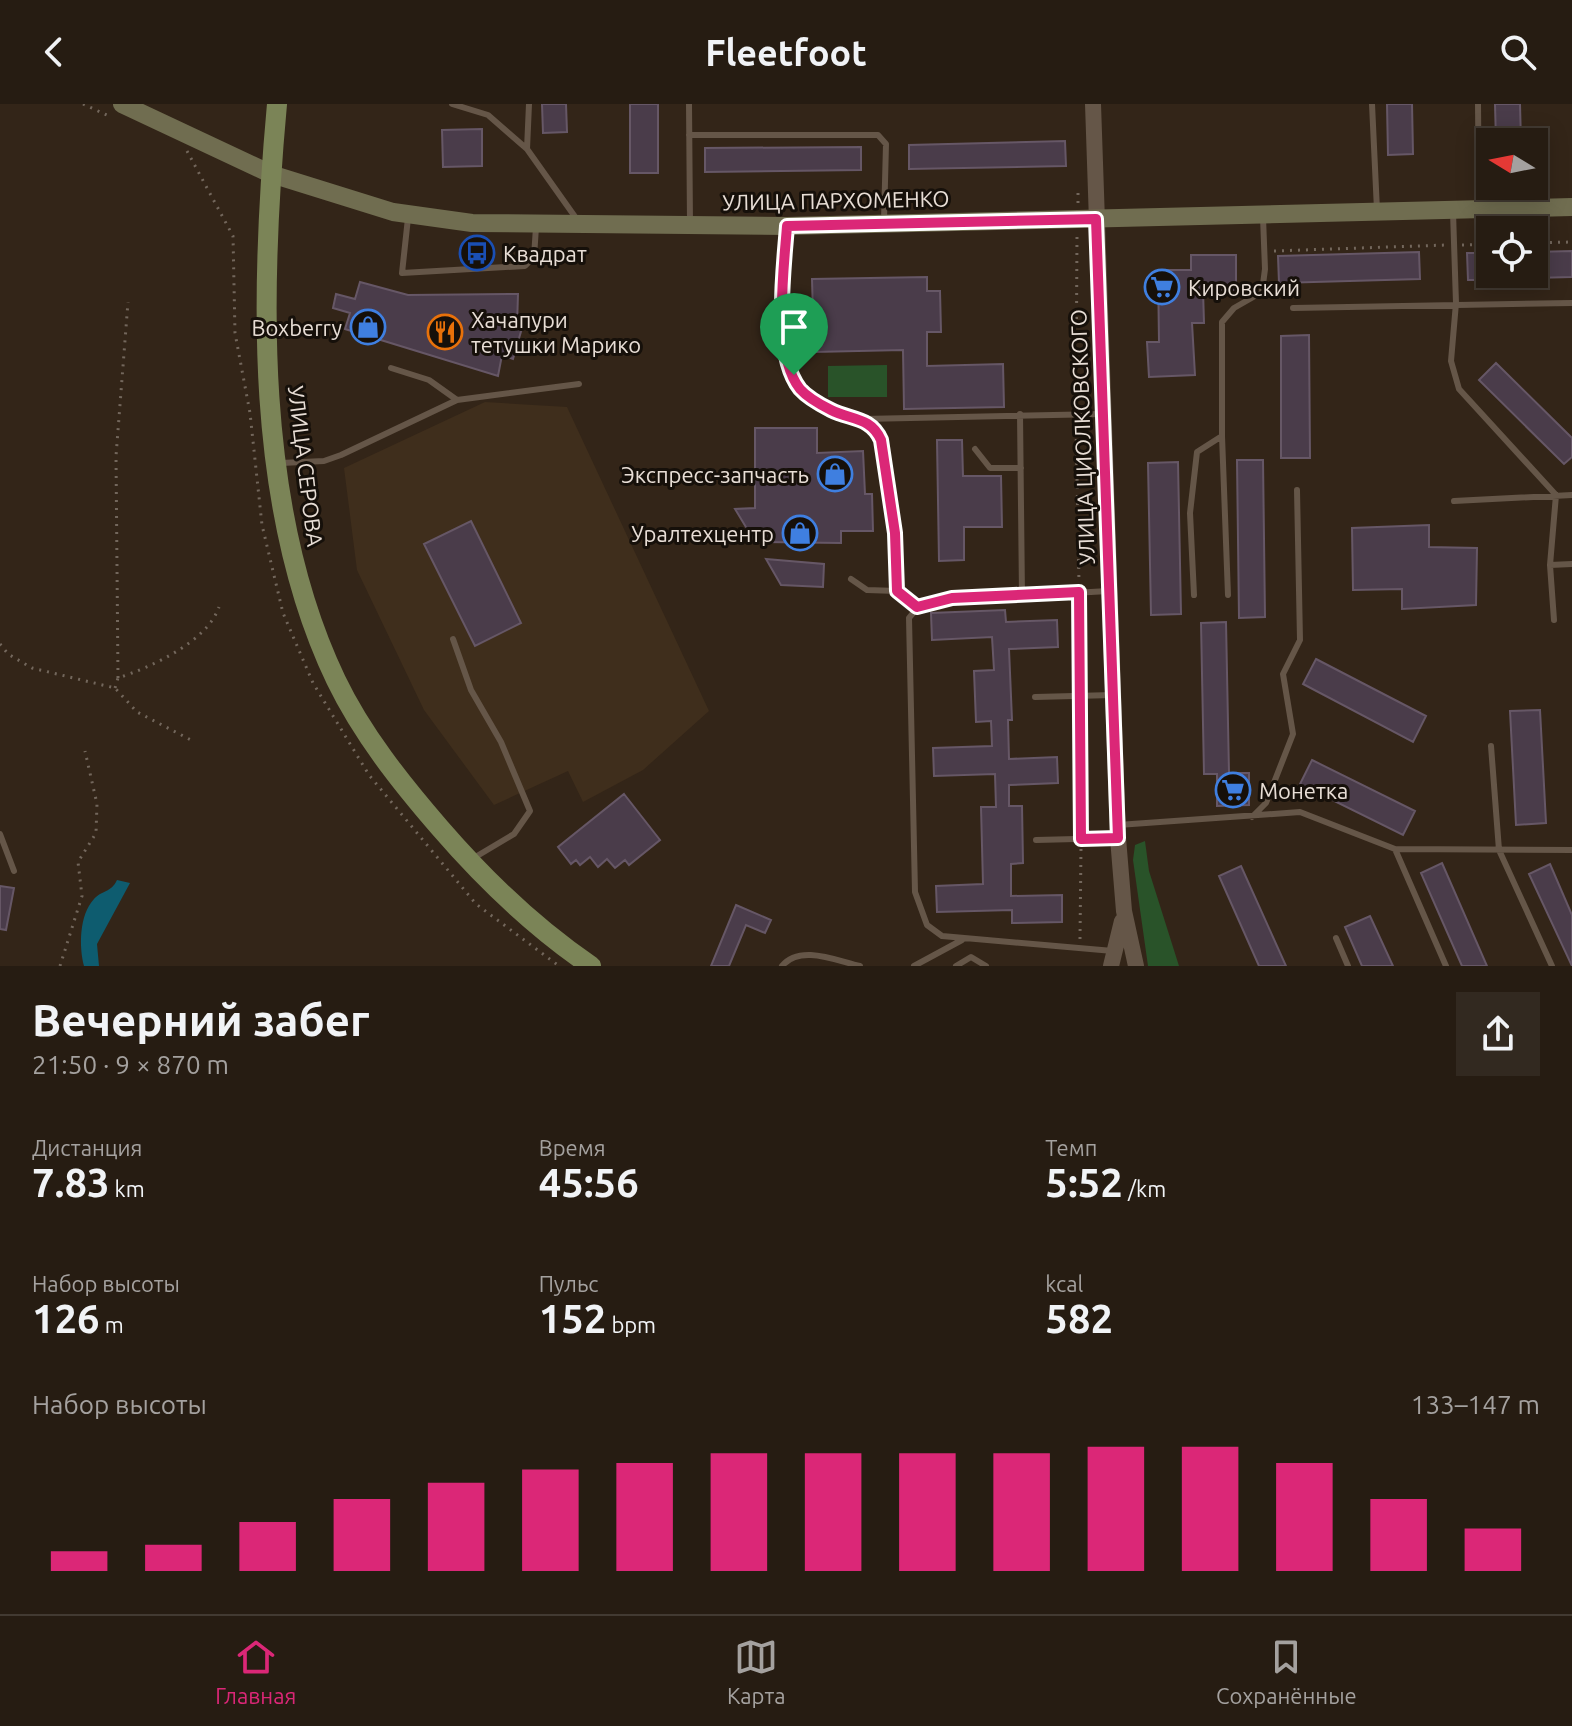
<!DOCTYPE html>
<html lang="ru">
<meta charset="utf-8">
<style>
:root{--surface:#261c12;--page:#322920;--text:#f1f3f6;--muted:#a4a19f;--line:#423a32;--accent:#db2777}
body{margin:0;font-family:Ubuntu,sans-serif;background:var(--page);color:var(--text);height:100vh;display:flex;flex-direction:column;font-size:30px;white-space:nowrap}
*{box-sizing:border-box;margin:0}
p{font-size:26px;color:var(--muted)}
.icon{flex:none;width:44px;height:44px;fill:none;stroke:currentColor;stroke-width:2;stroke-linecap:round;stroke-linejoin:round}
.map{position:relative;height:862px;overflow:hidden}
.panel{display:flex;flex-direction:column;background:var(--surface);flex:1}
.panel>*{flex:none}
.needle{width:52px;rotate:280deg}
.buttons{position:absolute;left:1476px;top:24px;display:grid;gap:16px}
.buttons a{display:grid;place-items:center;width:72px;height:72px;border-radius:0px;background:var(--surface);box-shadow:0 4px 20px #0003,0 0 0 2px var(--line);font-size:40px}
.pin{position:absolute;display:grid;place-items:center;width:68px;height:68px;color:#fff;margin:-82px -34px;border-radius:50% 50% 50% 0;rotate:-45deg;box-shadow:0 0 8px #0007}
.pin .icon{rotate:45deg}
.round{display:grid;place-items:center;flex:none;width:84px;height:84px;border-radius:0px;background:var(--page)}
.overview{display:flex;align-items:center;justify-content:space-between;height:136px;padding:0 32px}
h1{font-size:44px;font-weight:600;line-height:60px}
.figures{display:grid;grid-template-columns:repeat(3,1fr);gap:12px;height:136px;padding:8px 32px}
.figures div{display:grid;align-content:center}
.figures b{font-size:40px;font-weight:600}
.figures small{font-size:22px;font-weight:400}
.figures p{font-size:22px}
.chart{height:224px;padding:16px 32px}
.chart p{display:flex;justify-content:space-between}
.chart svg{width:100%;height:144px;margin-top:8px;stroke:var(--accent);stroke-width:6}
header{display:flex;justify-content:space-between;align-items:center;height:104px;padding:0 32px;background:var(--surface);font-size:36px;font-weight:600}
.menu{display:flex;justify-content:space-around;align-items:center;height:112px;border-top:2px solid var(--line);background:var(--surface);font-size:22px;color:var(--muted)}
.menu a{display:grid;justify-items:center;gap:4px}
.menu .on{color:var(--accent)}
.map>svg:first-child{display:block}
</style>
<header><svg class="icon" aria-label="back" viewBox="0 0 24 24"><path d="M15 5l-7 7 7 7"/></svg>Fleetfoot<svg class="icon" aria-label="search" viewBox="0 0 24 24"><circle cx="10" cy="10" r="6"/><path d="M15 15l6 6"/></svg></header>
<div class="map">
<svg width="1572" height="862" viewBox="0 0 1572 862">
<rect width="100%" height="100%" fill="#332518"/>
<path fill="#3f2e1c" d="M485 298 567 303 709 607 643 666 583 698 568 667 494 701 424 606 357 466 344 364Z"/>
<path fill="#295329" d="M887 261V293H828V262Z
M1145 737 1149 767 1179 862H1148L1133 756 1135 741Z"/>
<path fill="#0e5c6f" d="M117 776 130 779 97 840 99 862H84C79 843 79 811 94 795 102 786 111 789 117 776Z"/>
<path fill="#4a3c4a" stroke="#665766" stroke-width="2" d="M542 0H566L567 28 543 29Z
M630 0H658V69H630Z
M1387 0H1412L1413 50 1388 51Z
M1495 0H1520L1521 38H1496Z
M482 25V62L443 63 442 26Z
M1065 37 1066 62 909 65V41Z
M861 43V66L705 68V44Z
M1572 147V173L1534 174V148Z
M1419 148 1420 175 1279 179 1278 152Z
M1467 149H1490V176H1468Z
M1191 151H1236V186H1203L1204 219H1192L1195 271 1149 273 1147 238H1159L1158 166H1191Z
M927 173V187H940L941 228H927V262L1003 260 1004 303 904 305 903 246 814 248 812 175Z
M360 178 408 191 518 190 517 222 522 224 513 255 502 251 498 272 345 225 350 209 333 204 336 190 355 195Z
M1309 231 1310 354H1281V232Z
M1496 259 1572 334V353L1564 360 1479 276Z
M755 324H817V349L863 347 865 390H872L873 427H841V439L755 438 735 405 755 404Z
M937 336H962L963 372H1001L1002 423H964V456L939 457Z
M1237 356H1263L1265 513 1239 514Z
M1178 358 1181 510 1151 511 1148 359Z
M471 417 521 519 475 542 424 440Z
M1429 421V443L1477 444 1476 501 1402 505V485L1353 486 1352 424Z
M766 455 824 460 823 483 781 481Z
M1005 506 1006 518 1057 516 1058 543 1009 545 1012 616H1008L1009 655 1057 653 1058 679 1009 681V702H1022L1023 759 1011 760V792L1062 791V818L1012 819V806L937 808 936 782 983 780 981 703H996L995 670 934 672 933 644 992 642 991 617 976 618 974 567 994 566 992 533 932 536 931 509Z
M1226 518 1229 669H1249V701L1217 702V670H1204L1201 519Z
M1316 555 1426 612 1413 638 1303 580Z
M1540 606 1546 719 1516 721 1510 607Z
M1312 656 1415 707 1403 731 1300 680Z
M624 690 660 736 629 761 625 756 615 764 607 755 598 763 590 753 580 761 576 756 571 760 558 743Z
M1442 759 1487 862H1462L1421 769Z
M1550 760 1572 811V862L1529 770Z
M1241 762 1286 862H1259L1219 772Z
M0 782 14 784 6 826 0 825Z
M736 801 771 816 765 829 746 821 729 862H711Z
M1370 812 1393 862H1362L1345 823Z"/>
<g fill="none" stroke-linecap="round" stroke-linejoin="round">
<path stroke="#73675c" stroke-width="3" stroke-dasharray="2 6" stroke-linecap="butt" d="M83 0 111 13
M187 47 233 132 235 229 250 309 262 421 283 509 313 579 369 671 476 800 559 862
M1078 99V83
M1534 139 1572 138
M1462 141 1490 140
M1274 147 1446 141
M1076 303 1077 131
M1076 319 1079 479
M1080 499 1081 583
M0 540 8 550 32 564 115 584 137 608 191 636
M118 574 116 352 128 198
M115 584 118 574C151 563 207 538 219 503
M1081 727 1082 603
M1080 835 1081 743
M60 862 82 792 78 758 96 729 97 700 85 647"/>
<path stroke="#655648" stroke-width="6" d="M452 0 488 11 527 45 578 117
M689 0 690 119
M1372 0 1377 106
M1478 0 1479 104
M689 31H878L886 40 884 116
M527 45 529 0
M1453 108 1456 199 1451 257 1459 285 1556 391 1550 461 1554 516
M408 114 402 169 525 162 534 153 536 123
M787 125C782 185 765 282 836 308 855 315 872 315 881 336L895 429 897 487 867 486 851 475
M1293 204 1572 199
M391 264 429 276 457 296
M1020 310 1022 492 1108 487
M863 315 1103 310
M1222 332 1228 491
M975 345 990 364H1021
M281 359 324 357 341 351 457 296 579 280
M1454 397 1572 391
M1550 461 1572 460
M897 487 917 503
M1194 491 1190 409 1197 348 1222 332V218L1234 204 1262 188 1265 165 1263 113
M1022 492C988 493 931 484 909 514L915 788 927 821 942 832 1113 847
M453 535 471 586 501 638 530 707 514 730 472 755
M1035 593 1113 591
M1491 642 1499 746 1552 862
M1252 713 1266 699 1293 630 1283 570 1300 536 1297 386
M1118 721 1300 708 1395 745 1572 746
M0 730 14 767
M1036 736 1116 734
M1395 745 1446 862
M1336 834 1348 862
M782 862C800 840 837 857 860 862
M914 862 962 836
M956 862 971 853 986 862"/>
<path stroke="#655648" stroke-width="16" d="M1093 0 1118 734 1124 807 1136 862
M1111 862 1122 817"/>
<path stroke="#706d50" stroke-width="18" d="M122 0 271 70 393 108 472 119 787 122 1572 103"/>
<path stroke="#7b8457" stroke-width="20" d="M277 0C260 185 254 405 336 576 362 630 401 679 440 724 485 776 535 824 591 862"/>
</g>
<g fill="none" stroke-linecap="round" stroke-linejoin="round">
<g stroke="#fff" stroke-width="16">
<path id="route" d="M1096 115 1118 734 1081 735 1079 488 952 494 917 503 897 487 895 429 881 336C871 313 851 316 831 306 821 301 808 294 800 285 772 250 784 164 787 122Z"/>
</g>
<use href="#route" stroke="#db2777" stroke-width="10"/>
</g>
<defs>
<g id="bus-ring" transform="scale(1.8)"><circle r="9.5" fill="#16100a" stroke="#1a4fb4" stroke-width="1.5"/><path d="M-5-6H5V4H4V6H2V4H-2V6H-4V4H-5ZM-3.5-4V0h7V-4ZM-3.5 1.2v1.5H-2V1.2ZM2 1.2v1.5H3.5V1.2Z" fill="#1a4fb4"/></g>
<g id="supermarket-ring" transform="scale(1.8)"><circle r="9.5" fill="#16100a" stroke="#3f7fe0" stroke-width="1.5"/><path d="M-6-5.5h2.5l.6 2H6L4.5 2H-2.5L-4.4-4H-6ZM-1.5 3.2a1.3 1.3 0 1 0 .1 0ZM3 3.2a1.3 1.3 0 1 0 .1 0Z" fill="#3f7fe0"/></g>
<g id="shop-ring" transform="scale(1.8)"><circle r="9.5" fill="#16100a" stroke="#3f7fe0" stroke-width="1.5"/><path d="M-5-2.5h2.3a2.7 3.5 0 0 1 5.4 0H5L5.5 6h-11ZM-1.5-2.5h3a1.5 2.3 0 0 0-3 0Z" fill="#3f7fe0"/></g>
<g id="restaurant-ring" transform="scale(1.8)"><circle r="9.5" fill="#16100a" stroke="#e8710a" stroke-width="1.5"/><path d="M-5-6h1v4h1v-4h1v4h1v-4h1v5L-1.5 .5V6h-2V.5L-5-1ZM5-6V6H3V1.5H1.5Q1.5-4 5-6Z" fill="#e8710a"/></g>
</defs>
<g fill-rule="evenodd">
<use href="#bus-ring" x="477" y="149"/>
<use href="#supermarket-ring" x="1162" y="183"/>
<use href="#shop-ring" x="368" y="223"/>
<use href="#restaurant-ring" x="445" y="228"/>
<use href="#shop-ring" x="835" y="370"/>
<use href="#shop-ring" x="800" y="429"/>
<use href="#supermarket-ring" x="1233" y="686"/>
</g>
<g text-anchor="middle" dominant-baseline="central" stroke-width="6" stroke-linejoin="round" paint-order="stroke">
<g font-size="22" fill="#e8ded6" stroke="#16100a">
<text transform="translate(836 96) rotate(-1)">УЛИЦА ПАРХОМЕНКО</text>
<text transform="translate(1082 333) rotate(-92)">УЛИЦА ЦИОЛКОВСКОГО</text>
<text transform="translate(306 362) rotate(83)">УЛИЦА СЕРОВА</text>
</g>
<g font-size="22" fill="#e8ded6" stroke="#16100a" text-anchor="start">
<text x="503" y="149">Квадрат</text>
<text x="1188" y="183">Кировский</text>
<text x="471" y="215">Хачапури<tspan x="471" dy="25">тетушки Марико</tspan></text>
<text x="342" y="223" text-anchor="end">Boxberry</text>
<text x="809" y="370" text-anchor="end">Экспресс-запчасть</text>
<text x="774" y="429" text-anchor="end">Уралтехцентр</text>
<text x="1259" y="686">Монетка</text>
</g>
</g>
</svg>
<div class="buttons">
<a><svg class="needle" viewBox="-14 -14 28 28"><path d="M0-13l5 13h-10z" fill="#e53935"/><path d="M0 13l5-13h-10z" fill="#a4a19f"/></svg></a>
<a><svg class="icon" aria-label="locate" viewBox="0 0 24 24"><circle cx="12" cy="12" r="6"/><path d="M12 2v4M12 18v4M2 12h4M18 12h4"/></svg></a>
</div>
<div class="pin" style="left:794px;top:271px;background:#1e9e55"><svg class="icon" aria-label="arrive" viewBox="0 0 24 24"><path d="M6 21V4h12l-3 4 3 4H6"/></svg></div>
</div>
<section class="panel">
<div class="overview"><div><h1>Вечерний забег</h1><p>21:50 · 9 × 870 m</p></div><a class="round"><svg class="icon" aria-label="share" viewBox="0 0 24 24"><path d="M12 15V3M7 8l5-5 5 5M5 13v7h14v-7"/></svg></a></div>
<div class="figures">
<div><p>Дистанция</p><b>7.83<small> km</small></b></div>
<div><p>Время</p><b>45:56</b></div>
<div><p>Темп</p><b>5:52<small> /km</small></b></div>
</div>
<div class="figures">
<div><p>Набор высоты</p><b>126<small> m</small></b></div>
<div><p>Пульс</p><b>152<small> bpm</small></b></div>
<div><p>kcal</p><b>582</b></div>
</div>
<div class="chart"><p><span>Набор высоты</span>133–147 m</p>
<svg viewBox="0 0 160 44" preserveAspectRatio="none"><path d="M5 44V38M15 44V36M25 44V29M35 44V22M45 44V17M55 44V13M65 44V11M75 44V8M85 44V8M95 44V8M105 44V8M115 44V6M125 44V6M135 44V11M145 44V22M155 44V31"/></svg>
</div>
</section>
<nav class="menu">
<a class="on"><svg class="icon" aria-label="home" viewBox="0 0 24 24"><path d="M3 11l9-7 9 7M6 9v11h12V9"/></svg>Главная</a>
<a><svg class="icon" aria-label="map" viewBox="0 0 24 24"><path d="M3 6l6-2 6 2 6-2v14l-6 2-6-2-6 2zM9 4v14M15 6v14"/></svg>Карта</a>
<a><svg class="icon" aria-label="saved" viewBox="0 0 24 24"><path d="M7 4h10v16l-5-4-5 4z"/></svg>Сохранённые</a>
</nav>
